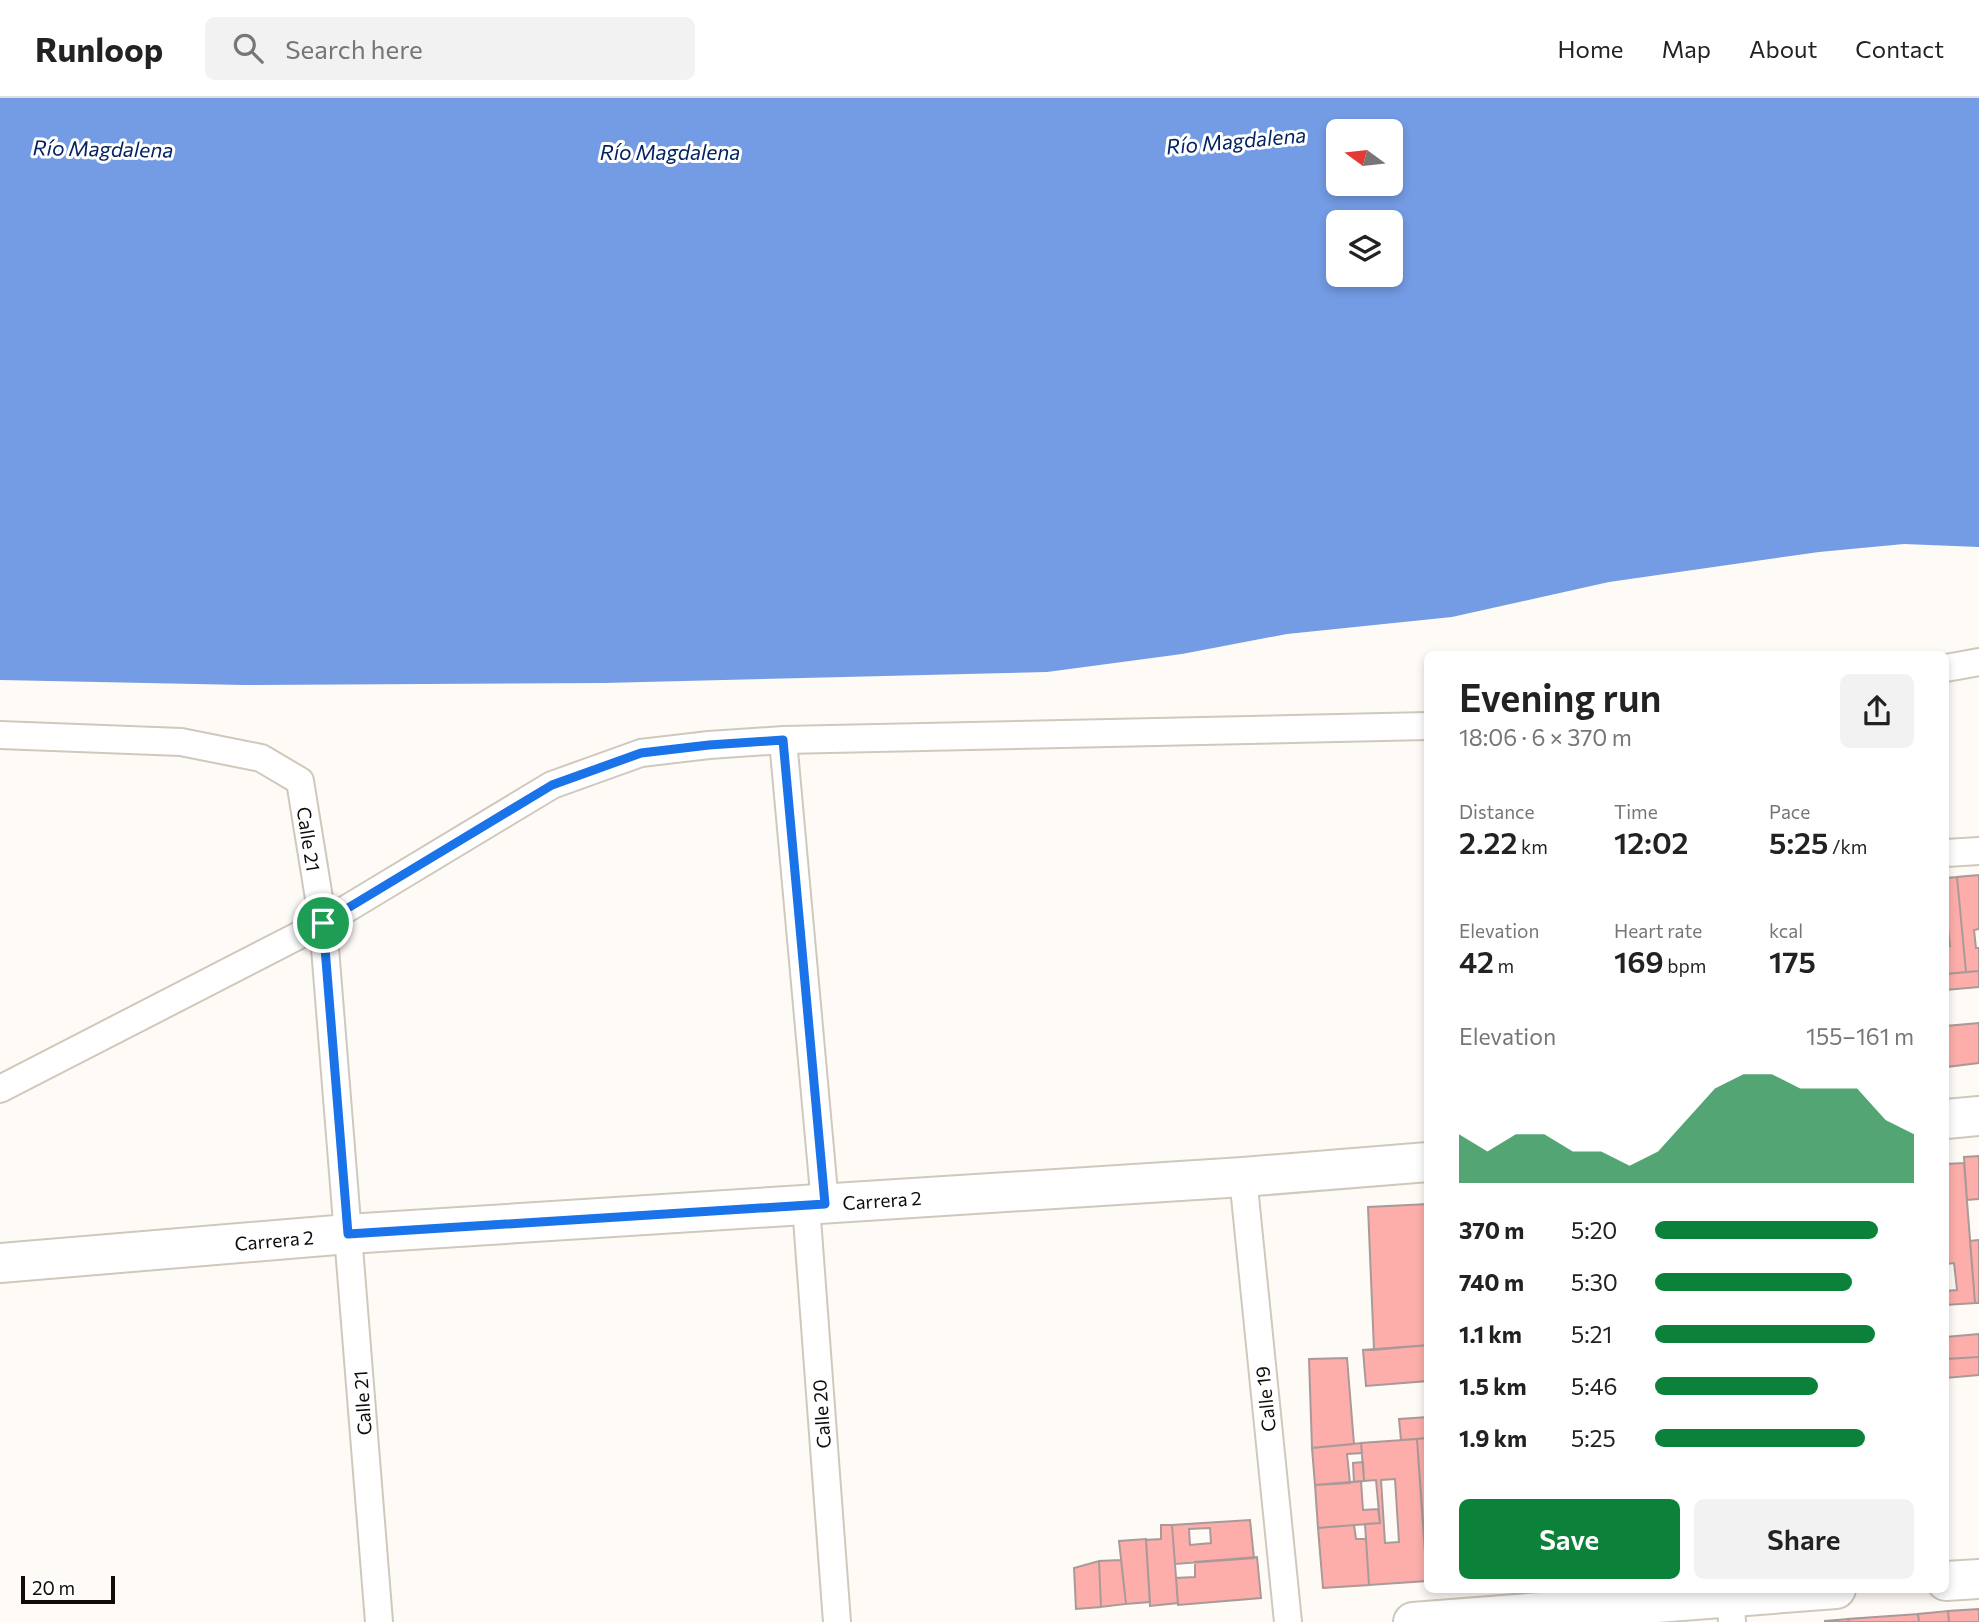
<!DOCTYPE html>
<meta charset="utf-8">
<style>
:root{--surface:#fff;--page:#f2f2f2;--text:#222;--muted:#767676;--line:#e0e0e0;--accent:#0b8139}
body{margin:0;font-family:Commissioner,sans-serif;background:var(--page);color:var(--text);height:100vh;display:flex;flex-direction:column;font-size:26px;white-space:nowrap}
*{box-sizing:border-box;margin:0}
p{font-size:23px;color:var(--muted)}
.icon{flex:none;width:38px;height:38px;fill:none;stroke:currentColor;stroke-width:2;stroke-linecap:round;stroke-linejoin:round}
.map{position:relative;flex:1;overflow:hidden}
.details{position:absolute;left:1424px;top:553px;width:525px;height:942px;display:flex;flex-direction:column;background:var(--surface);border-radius:10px;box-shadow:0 4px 10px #0003}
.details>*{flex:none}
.needle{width:46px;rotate:285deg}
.controls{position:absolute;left:1326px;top:21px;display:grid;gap:14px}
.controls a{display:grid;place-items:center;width:77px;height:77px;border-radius:10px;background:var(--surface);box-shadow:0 4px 10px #0003;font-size:35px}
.scale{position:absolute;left:21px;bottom:18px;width:94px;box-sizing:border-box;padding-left:7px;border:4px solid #0e0b08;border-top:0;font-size:19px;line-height:24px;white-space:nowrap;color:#0e0b08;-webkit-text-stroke:5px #fff;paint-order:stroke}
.pin{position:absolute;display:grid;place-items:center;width:60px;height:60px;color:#fff;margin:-30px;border:4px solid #fff;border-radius:50%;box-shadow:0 2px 7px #0007}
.round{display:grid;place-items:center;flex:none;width:74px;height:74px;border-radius:10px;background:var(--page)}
.overview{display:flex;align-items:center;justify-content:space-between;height:119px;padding:0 35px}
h1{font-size:38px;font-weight:600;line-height:52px}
.stats{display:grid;grid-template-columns:repeat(3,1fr);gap:10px;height:119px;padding:7px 35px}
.stats div{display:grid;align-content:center}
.stats b{font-size:30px;font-weight:600}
.stats small{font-size:19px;font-weight:400}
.stats p{font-size:19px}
.chart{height:196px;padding:14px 35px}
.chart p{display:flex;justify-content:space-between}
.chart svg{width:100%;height:126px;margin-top:7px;fill:var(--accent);opacity:.7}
.button{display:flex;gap:14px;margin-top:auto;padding:14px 35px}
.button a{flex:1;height:80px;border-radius:10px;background:var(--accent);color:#fff;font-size:28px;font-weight:600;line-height:80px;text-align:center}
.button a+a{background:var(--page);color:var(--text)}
ul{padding:0 35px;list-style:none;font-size:23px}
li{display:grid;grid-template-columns:112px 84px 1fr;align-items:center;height:52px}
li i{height:18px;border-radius:9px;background:var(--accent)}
header{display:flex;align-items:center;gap:42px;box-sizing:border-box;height:98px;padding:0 35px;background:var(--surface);border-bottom:2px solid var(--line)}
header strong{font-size:33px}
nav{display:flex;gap:38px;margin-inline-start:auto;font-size:24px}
.search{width:490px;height:63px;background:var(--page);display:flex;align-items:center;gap:18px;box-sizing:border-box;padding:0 24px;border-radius:10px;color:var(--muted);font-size:26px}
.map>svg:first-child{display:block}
</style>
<header>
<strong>Runloop</strong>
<div class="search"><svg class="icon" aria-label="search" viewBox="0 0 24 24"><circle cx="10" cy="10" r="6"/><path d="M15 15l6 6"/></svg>Search here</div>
<nav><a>Home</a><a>Map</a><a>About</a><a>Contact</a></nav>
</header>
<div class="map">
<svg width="1979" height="1524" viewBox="0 0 1979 1524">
<rect width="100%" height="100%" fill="#fefbf6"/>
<path fill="#749ce4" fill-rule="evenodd" d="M0 0H1979V449L1904 446 1819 454 1609 484 1452 519 1287 536 1182 556 1047 574 604 585 244 587 0 582ZM1339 33H1391V86H1339ZM1339 124H1391V177H1339Z"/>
<path fill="#fdaeab" stroke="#a99998" stroke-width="2" fill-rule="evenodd" d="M1979 777V831L1974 832 1976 850H1979V873L1966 874 1957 779Z
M1957 779 1966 874 1946 876V848H1950L1947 822H1946V780Z
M1979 873V889L1946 892V876Z
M1979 925V965L1946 969V928Z
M1979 1058V1101L1967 1102 1964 1059Z
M1964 1065 1975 1205 1946 1207V1193L1957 1192 1954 1165 1946 1166V1066Z
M1428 1106V1247L1374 1252 1368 1109Z
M1979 1142V1205H1975L1970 1143Z
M1979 1236V1259L1946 1261V1239Z
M1428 1247V1283L1366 1288 1363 1252Z
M1979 1259V1277L1946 1280V1261Z
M1347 1260 1354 1346 1312 1350 1309 1261Z
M1428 1319V1340L1401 1342 1399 1321Z
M1428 1340V1424H1423L1417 1341Z
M1417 1341 1427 1483 1369 1487 1365 1426 1380 1425 1376 1382 1364 1383 1361 1345ZM1395 1381 1399 1444 1385 1445 1381 1382Z
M1361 1345 1362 1355 1347 1356 1350 1385 1315 1387 1312 1350Z
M1363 1364 1364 1383 1354 1384 1353 1365Z
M1361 1383 1363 1412 1378 1411 1380 1425 1318 1430 1315 1387Z
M1250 1422 1254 1460 1175 1466 1172 1427ZM1210 1430 1211 1445 1190 1447 1189 1431Z
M1161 1427H1172L1178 1505 1150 1508 1146 1442 1161 1441Z
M1354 1427 1356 1441H1366L1369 1487 1323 1490 1318 1430Z
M1146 1441 1150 1504 1126 1506 1119 1443Z
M1428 1454V1482L1427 1483 1425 1455Z
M1257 1459 1261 1500 1178 1507 1176 1480 1195 1479V1464Z
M1121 1462 1126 1506 1101 1509 1099 1463Z
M1099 1463 1101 1509 1076 1511 1074 1470Z
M1979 1511V1524H1949L1948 1513Z
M1948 1513 1949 1524H1919L1918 1516Z
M1918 1516 1919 1524H1849L1848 1521Z
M1848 1521 1849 1524H1825V1523Z"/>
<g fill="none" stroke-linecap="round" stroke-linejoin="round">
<g stroke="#d1c8bc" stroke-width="30">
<path id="street" d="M1946 570 1979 564
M0 637 181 644 261 660 300 683 323 825 379 1524
M783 642 825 1106
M1946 755 1979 753
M0 991 323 825 552 687 641 655 709 647 783 642 1428 628
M1243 1079 1288 1524
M806 1107 837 1524
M1730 1491 1732 1524"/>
</g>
<g stroke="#d1c8bc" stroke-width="42">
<path id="secondary" d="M1946 1021 1979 1018
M0 1165 348 1136 1243 1079 1428 1064
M1946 1483 1979 1481
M1413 1524 1836 1491"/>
</g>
<use href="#street" stroke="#fff" stroke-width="26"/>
<use href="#secondary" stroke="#fff" stroke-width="38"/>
</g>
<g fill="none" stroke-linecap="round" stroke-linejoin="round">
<g stroke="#fff" stroke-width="14">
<path id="route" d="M783 642 825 1106 348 1136 323 825 552 687 641 655 709 647Z"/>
</g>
<use href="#route" stroke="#1a73e8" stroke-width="9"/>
</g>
<g text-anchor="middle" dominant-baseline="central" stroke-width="6" stroke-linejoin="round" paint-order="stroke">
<g font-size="19" fill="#0e0b08" stroke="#fff">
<text transform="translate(309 741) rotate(81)">Calle 21</text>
<text transform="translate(882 1102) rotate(-4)">Carrera 2</text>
<text transform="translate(274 1142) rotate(-5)">Carrera 2</text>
<text transform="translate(1265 1301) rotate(-96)">Calle 19</text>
<text transform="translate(362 1305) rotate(-94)">Calle 21</text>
<text transform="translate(821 1316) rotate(-94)">Calle 20</text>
</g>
<g font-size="21" font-style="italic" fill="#032361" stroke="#fff">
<text transform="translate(1236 42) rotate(-5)">Río Magdalena</text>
<text transform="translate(103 50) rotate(1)">Río Magdalena</text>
<text x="670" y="53">Río Magdalena</text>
</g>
</g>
</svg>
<div class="controls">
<a><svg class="needle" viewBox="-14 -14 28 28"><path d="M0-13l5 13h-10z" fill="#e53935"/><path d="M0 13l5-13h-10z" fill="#767676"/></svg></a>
<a><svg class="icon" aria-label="layers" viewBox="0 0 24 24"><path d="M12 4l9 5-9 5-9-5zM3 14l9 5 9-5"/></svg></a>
</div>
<div class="scale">20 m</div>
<div class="pin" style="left:323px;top:825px;background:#1e9e55"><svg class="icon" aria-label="arrive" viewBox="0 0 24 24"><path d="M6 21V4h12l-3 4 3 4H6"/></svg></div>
<section class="details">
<div class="overview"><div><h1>Evening run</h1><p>18:06 · 6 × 370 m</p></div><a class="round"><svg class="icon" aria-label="share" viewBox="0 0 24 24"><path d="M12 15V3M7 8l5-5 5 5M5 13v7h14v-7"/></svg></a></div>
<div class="stats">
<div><p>Distance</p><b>2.22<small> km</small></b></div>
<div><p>Time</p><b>12:02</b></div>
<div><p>Pace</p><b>5:25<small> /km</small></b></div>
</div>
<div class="stats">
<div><p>Elevation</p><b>42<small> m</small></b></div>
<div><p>Heart rate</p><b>169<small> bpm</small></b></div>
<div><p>kcal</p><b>175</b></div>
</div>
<div class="chart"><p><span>Elevation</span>155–161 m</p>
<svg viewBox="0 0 160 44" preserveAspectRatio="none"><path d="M0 44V27L10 33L20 27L30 27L40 33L50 33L60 38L70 33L80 22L90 11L100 6L110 6L120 11L130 11L140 11L150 22L160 27V44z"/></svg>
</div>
<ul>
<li><b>370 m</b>5:20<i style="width:86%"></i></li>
<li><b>740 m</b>5:30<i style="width:76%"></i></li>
<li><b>1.1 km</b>5:21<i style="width:85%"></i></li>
<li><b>1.5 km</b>5:46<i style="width:63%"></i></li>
<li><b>1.9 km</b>5:25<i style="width:81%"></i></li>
</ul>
<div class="button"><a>Save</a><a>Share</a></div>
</section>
</div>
